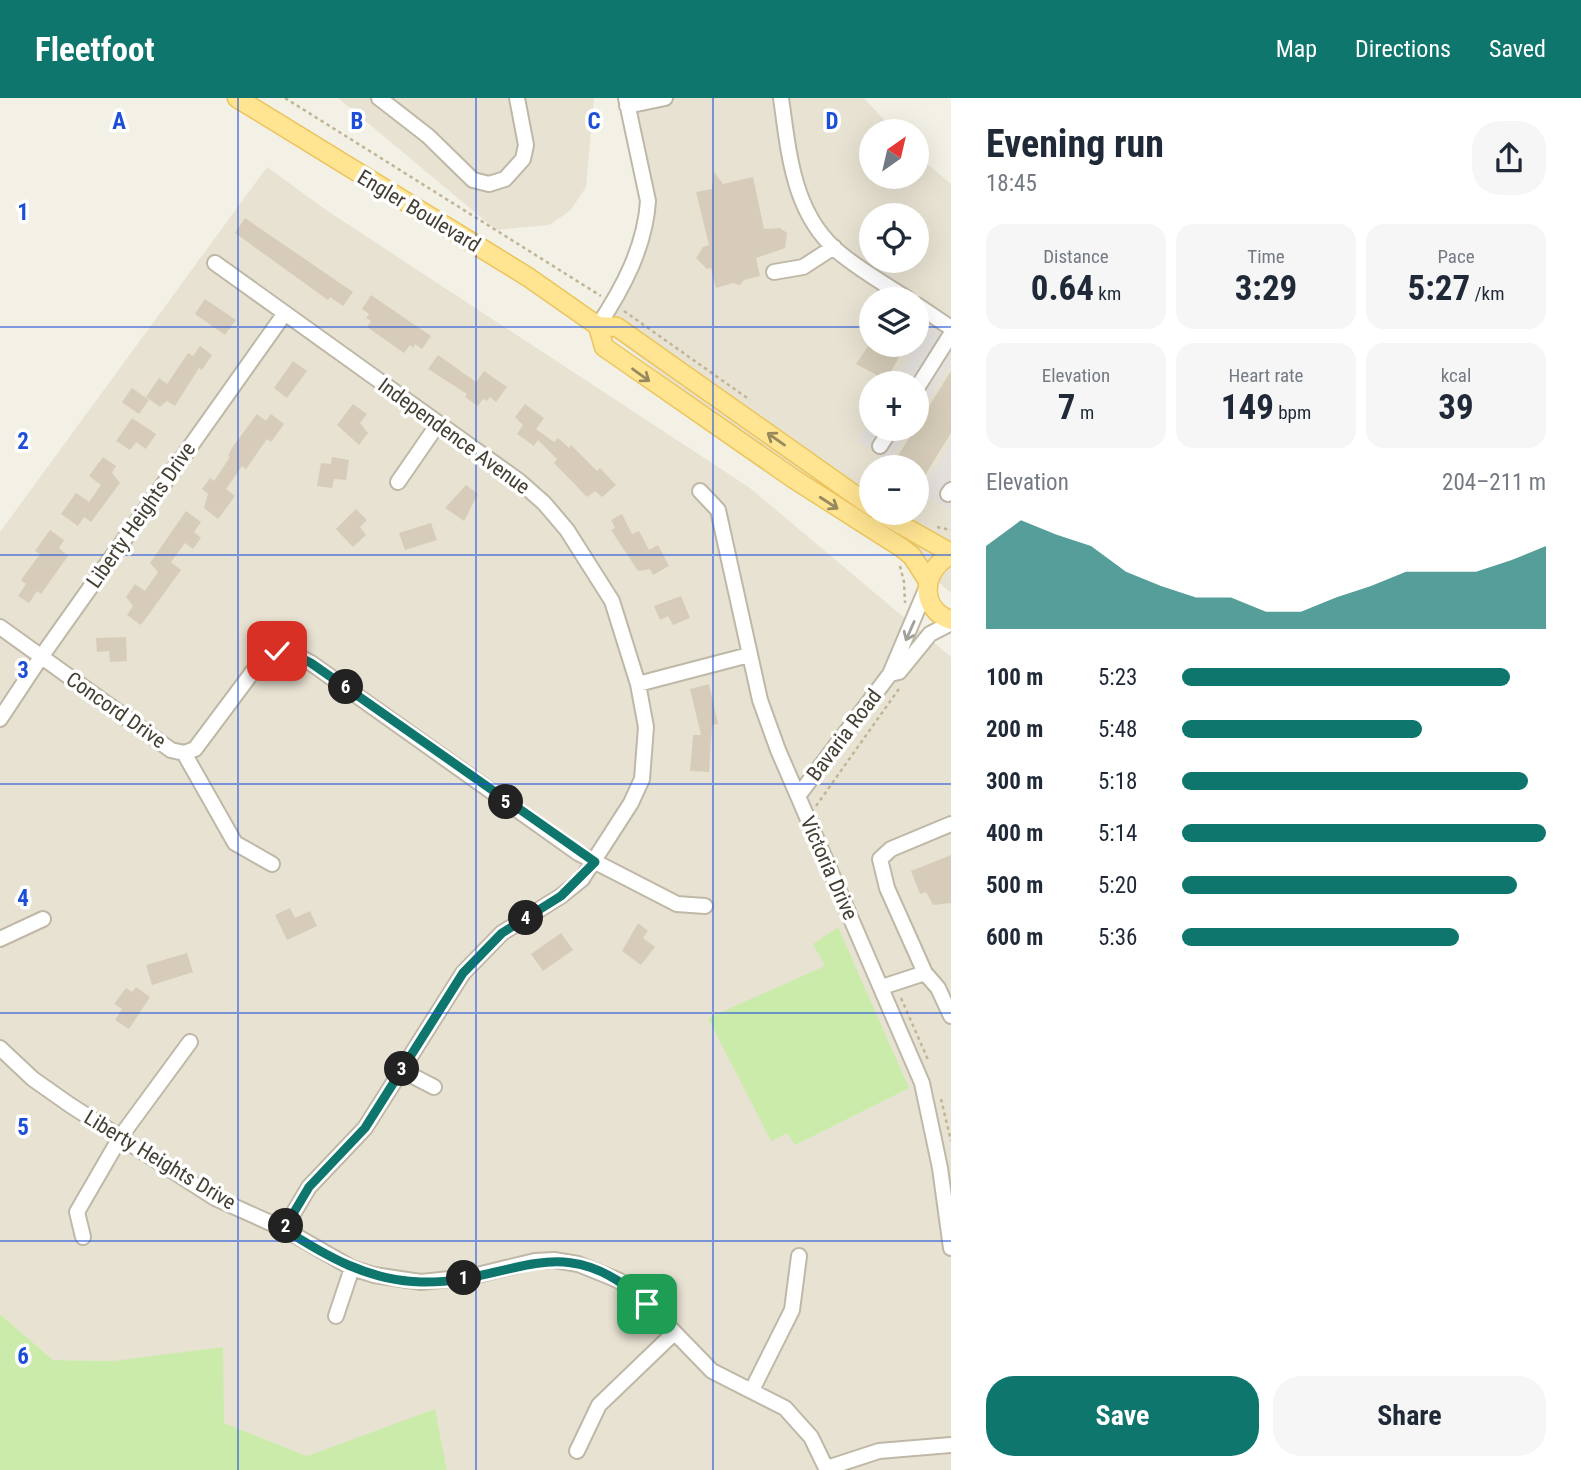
<!DOCTYPE html>
<meta charset="utf-8">
<style>
:root{--surface:#fff;--page:#f6f6f7;--text:#1f2937;--muted:#747a83;--accent:#0f766e}
body{margin:0;font-family:"Roboto Condensed",sans-serif;background:var(--page);color:var(--text);height:100vh;display:flex;flex-direction:column;font-size:26px;white-space:nowrap}
*{box-sizing:border-box;margin:0}
p{font-size:23px;color:var(--muted)}
.icon{flex:none;width:38px;height:38px;fill:none;stroke:currentColor;stroke-width:2;stroke-linecap:round;stroke-linejoin:round}
.map{position:relative;flex:1;overflow:hidden}
.details{display:flex;flex-direction:column;background:var(--surface);width:630px}
.details>*{flex:none}
.needle{width:46px;rotate:34deg}
.fabs{position:absolute;left:859px;top:21px;display:grid;gap:14px}
.fabs a{display:grid;place-items:center;width:70px;height:70px;border-radius:50%;background:var(--surface);box-shadow:0 7px 28px #0002;font-size:35px}
.pin{position:absolute;display:grid;place-items:center;width:60px;height:60px;color:#fff;margin:-30px;border-radius:14px;box-shadow:0 4px 10px #0006}
.km{position:absolute;width:35px;height:35px;margin:-18px;border-radius:50%;background:#222;color:#fff;font-size:19px;line-height:35px;text-align:center}
.round{display:grid;place-items:center;flex:none;width:74px;height:74px;border-radius:28px;background:var(--page)}
.headline{display:flex;align-items:center;justify-content:space-between;height:119px;padding:0 35px}
h1{font-size:38px;font-weight:700;line-height:52px}
.metrics{display:grid;grid-template-columns:repeat(3,1fr);gap:10px;height:119px;padding:7px 35px}
.metrics div{display:grid;align-content:center;border-radius:18px;background:var(--page);text-align:center}
.metrics b{font-size:35px;font-weight:700}
.metrics small{font-size:19px;font-weight:400}
.metrics p{font-size:19px}
.chart{height:196px;padding:14px 35px}
.chart p{display:flex;justify-content:space-between}
.chart svg{width:100%;height:126px;margin-top:7px;fill:var(--accent);opacity:.7}
.cta{display:flex;gap:14px;margin-top:auto;padding:14px 35px}
.cta a{flex:1;height:80px;border-radius:28px;background:var(--accent);color:#fff;font-size:28px;font-weight:700;line-height:80px;text-align:center}
.cta a+a{background:var(--page);color:var(--text)}
ul{padding:0 35px;list-style:none;font-size:23px}
li{display:grid;grid-template-columns:112px 84px 1fr;align-items:center;height:52px}
li i{height:18px;border-radius:9px;background:var(--accent)}
header{display:flex;align-items:center;gap:42px;box-sizing:border-box;height:98px;padding:0 35px;background:var(--accent);color:#fff}
header strong{font-size:33px}
nav{display:flex;gap:38px;margin-inline-start:auto;font-size:24px}
main{display:flex;flex:1;min-height:0}
.map>svg:first-child{display:block}
</style>
<header>
<strong>Fleetfoot</strong>
<nav><a>Map</a><a>Directions</a><a>Saved</a></nav>
</header>
<main>
<div class="map">
<svg width="951" height="1372" viewBox="0 0 951 1372">
<rect width="100%" height="100%" fill="#f3f0e5"/>
<path fill="#e8e2d2" fill-rule="evenodd" d="M338 0H594L586 89 570 113 549 127 496 132Z
M665 0H864L894 33H872V79H917V57L951 86V495L867 423 740 335 598 228 627 180 648 104 627 8ZM872 117H917V163H872ZM872 201H917V247H872ZM872 285H917V331H872ZM872 369H917V415H872Z
M267 69 326 112 750 390 951 559V1372H447L435 1312 307 1358 223 1325 113 1263 53 1262 0 1216V434Z"/>
<path fill="#cbebab" d="M838 829 909 990 795 1047 787 1035 771 1043 708 920 825 868 813 846Z
M0 1216 53 1262 113 1263 223 1249 224 1325 307 1358 435 1311 447 1372H0Z"/>
<path fill="#e4e1dd" d="M917 213 951 236V265L917 320V285H893L923 234 917 229Z
M871 321 872 331H910L890 363 859 343Z
M951 345V412L919 395Z"/>
<path fill="#d6ccb9" d="M714 74 723 86 753 79 764 131 780 130 787 135 785 150 756 160 760 178 744 182 740 187 733 185 716 190 711 170 707 171 696 160 703 149 709 147 696 94 712 91Z
M245 120 353 194 343 208 330 199 328 202 235 135Z
M371 197 431 238 422 251 415 246 413 250 410 247 404 255 367 229 371 223 366 220 369 216 362 211Z
M205 201 236 222 225 237 195 216Z
M869 247H906L886 282 856 266Z
M200 248 212 257 202 272 199 270 175 308 167 303 160 309 146 299 159 280 167 286 188 255 193 258Z
M438 257 476 284 484 273 507 289 496 304 490 299 487 303 483 301 478 308 465 299 467 296 428 271Z
M293 263 307 273 287 300 274 290Z
M951 273V335L917 390V369H891Z
M132 290 149 302 139 316 122 304Z
M353 306 367 316 360 325 368 335 359 347 337 327Z
M525 306 544 320 536 331 554 344 558 340 569 350 571 347 597 373 600 370 616 387 602 399 595 393 587 399 554 365 557 361 538 342 534 348 517 336 523 327 515 319Z
M257 316 266 323 271 316 284 326 271 344 267 341 246 371 242 368 226 391 235 398 218 421 204 410 208 396 202 391 210 380 214 383 230 359 228 358 232 350Z
M132 320 156 336 146 351 136 344 130 352 116 343Z
M103 359 116 368 112 375 120 385 91 424 84 419 78 428 61 416 76 395 89 404 101 387 89 378Z
M332 359 349 362 346 382 334 381 332 390 317 388 321 365 331 366Z
M466 387 478 396 464 423 445 410Z
M356 411 367 422 360 429 366 437 353 449 336 431Z
M186 413 201 424 194 434 201 440 193 451 185 445 171 464 181 472 141 527 127 517 133 508 126 499 135 486 145 493 158 474 150 465Z
M622 416 632 436 639 433 649 452 658 447 669 468 653 477 650 471 638 473 611 432 615 430 611 422Z
M431 425 437 442 405 452 399 435Z
M50 432 64 442 59 450 68 458 41 496 37 493 29 505 18 498 26 486 21 482 40 456 35 453Z
M681 498 690 520 673 527 668 518 660 522 654 508Z
M126 539 127 563 110 564 109 553 97 554 96 540Z
M709 586 718 626 712 627 709 674 690 673 693 637H701L690 591Z
M951 757V805L933 807 926 794 920 796 911 773Z
M290 810 295 820 310 813 317 828 287 842 275 817Z
M638 825 648 833 643 840 655 849 641 867 622 853Z
M561 835 573 852 543 873 531 856Z
M187 855 193 874 152 887 146 867Z
M136 889 150 899 129 931 115 922 122 911 114 906 126 890 132 894Z"/>
<g fill="none" stroke-linecap="round" stroke-linejoin="round">
<g stroke="#bfb8a7" stroke-width="18">
<path id="minor" d="M379 0 428 38 473 82 489 86 505 81 523 61 526 47 517 0
M781 0C789 56 793 118 841 156 862 173 886 187 908 201
M627 8 665 0
M215 165 519 383 544 405 567 432 612 503 638 586 646 629 642 681 631 705 582 781 561 798 502 835 463 875 365 1030 309 1089 284 1131
M774 174 803 169 834 149
M917 207 951 230
M598 228C623 190 645 149 648 103L626 0
M917 290 951 236
M880 348 891 331
M398 384 438 326
M700 393 718 412 760 602 778 652 922 985 940 1070 951 1150
M948 396 951 392
M0 529 171 652 184 655 195 651 263 560C282 551 293 555 311 565L578 755 677 806 705 808
M275 534 277 553
M890 576 899 574 930 536 951 525
M638 586 749 557
M0 621 41 559 285 215
M184 655 235 745 272 766
M798 698 890 576 927 489
M0 841 43 821
M925 875 938 890 951 918
M882 889 925 875 887 790 880 761 891 751 951 726
M0 950 33 981 70 1007 215 1100 284 1131 352 1170 374 1177 421 1184 469 1179 535 1163 554 1162 578 1166 620 1183 647 1206 712 1273 785 1310 811 1339 827 1372
M401 972 434 989
M83 1139 77 1114 121 1038 190 944
M336 1218 352 1170
M752 1292 792 1212 799 1158
M577 1353 599 1307 674 1235
M827 1370 879 1353 951 1347"/>
</g>
<g stroke="#ebc55c" stroke-width="21">
<path id="major" d="M237 0 528 179 598 228 617 229 872 409
M598 228 604 249 794 381 902 450 912 458 928 483
M880 415 951 455
M951 457C922 471 918 511 951 522"/>
</g>
<path stroke="#c2b597" stroke-width="2.5" stroke-dasharray="3.5 3.5" stroke-linecap="butt" d="M285 0 601 198
M624 213 750 302
M937 429 951 432
M900 468 904 484 905 505
M816 708 901 588
M901 900 929 964
M941 1001 951 1043"/>
<use href="#minor" stroke="#fff" stroke-width="14"/>
<use href="#major" stroke="#ffe492" stroke-width="18"/>
</g>
<defs><path id="oneway-shaft" d="M-6 0H5M1.5-3L5.5 0L1.5 3" fill="none" stroke-width="1.6" stroke-linecap="round" stroke-linejoin="round" transform="scale(1.75)"/></defs>
<g stroke="#998a5e">
<use href="#oneway-shaft" transform="translate(641 277) rotate(36)"/>
<use href="#oneway-shaft" transform="translate(776 341) rotate(-145)"/>
<use href="#oneway-shaft" transform="translate(829 405) rotate(33)"/>
</g>
<use stroke="#a2a09a" href="#oneway-shaft" transform="translate(910 533) rotate(114)"/>
<g fill="none" stroke-linecap="round" stroke-linejoin="round">
<g stroke="#fff" stroke-width="14">
<path id="route" d="M277 553 293 556 311 565 595 764 561 798 502 835 463 875 365 1030 309 1089 284 1131C326 1158 369 1183 421 1184 513 1186 562 1125 647 1206"/>
</g>
<use href="#route" stroke="#0f766e" stroke-width="9"/>
</g>
<path fill="none" stroke="#1d4ed8" stroke-width="2" stroke-opacity="0.55" d="M238 0V1372M476 0V1372M713 0V1372M0 229H872M917 229H951M0 457H951M0 686H951M0 915H951M0 1143H951"/>
<g text-anchor="middle" dominant-baseline="central" stroke-width="7" stroke-linejoin="round" paint-order="stroke">
<g font-size="21" fill="#464034" stroke="#fff">
<text transform="translate(419 113) rotate(31)">Engler Boulevard</text>
<text transform="translate(454 338) rotate(36)">Independence Avenue</text>
<text transform="translate(141 417) rotate(-55)">Liberty Heights Drive</text>
<text transform="translate(116 612) rotate(35)">Concord Drive</text>
<text transform="translate(844 637) rotate(-53)">Bavaria Road</text>
<text transform="translate(829 770) rotate(66)">Victoria Drive</text>
<text transform="translate(160 1062) rotate(31)">Liberty Heights Drive</text>
</g>
</g>
<g font-size="23" text-anchor="middle" font-weight="bold" fill="#1d4ed8" stroke="#fff" stroke-width="7" stroke-linejoin="round" paint-order="stroke">
<text x="119" y="31">A</text>
<text x="357" y="31">B</text>
<text x="594" y="31">C</text>
<text x="832" y="31">D</text>
<text x="23" y="122">1</text>
<text x="23" y="351">2</text>
<text x="23" y="580">3</text>
<text x="23" y="808">4</text>
<text x="23" y="1037">5</text>
<text x="23" y="1266">6</text>
</g>
</svg>
<div class="fabs">
<a><svg class="needle" viewBox="-14 -14 28 28"><path d="M0-13l5 13h-10z" fill="#e53935"/><path d="M0 13l5-13h-10z" fill="#747a83"/></svg></a>
<a><svg class="icon" aria-label="locate" viewBox="0 0 24 24"><circle cx="12" cy="12" r="6"/><path d="M12 2v4M12 18v4M2 12h4M18 12h4"/></svg></a>
<a><svg class="icon" aria-label="layers" viewBox="0 0 24 24"><path d="M12 4l9 5-9 5-9-5zM3 14l9 5 9-5"/></svg></a>
<a>+</a>
<a>−</a>
</div>
<div class="pin" style="left:647px;top:1206px;background:#1e9e55"><svg class="icon" aria-label="arrive" viewBox="0 0 24 24"><path d="M6 21V4h12l-3 4 3 4H6"/></svg></div>
<div class="pin" style="left:277px;top:553px;background:#d93025"><svg class="icon" aria-label="check" viewBox="0 0 24 24"><path d="M5 12l5 5 9-10"/></svg></div>
<b class="km" style="left:464px;top:1180px">1</b>
<b class="km" style="left:286px;top:1128px">2</b>
<b class="km" style="left:402px;top:971px">3</b>
<b class="km" style="left:526px;top:820px">4</b>
<b class="km" style="left:506px;top:704px">5</b>
<b class="km" style="left:346px;top:589px">6</b>
</div>
<section class="details">
<div class="headline"><div><h1>Evening run</h1><p>18:45</p></div><a class="round"><svg class="icon" aria-label="share" viewBox="0 0 24 24"><path d="M12 15V3M7 8l5-5 5 5M5 13v7h14v-7"/></svg></a></div>
<div class="metrics">
<div><p>Distance</p><b>0.64<small> km</small></b></div>
<div><p>Time</p><b>3:29</b></div>
<div><p>Pace</p><b>5:27<small> /km</small></b></div>
</div>
<div class="metrics">
<div><p>Elevation</p><b>7<small> m</small></b></div>
<div><p>Heart rate</p><b>149<small> bpm</small></b></div>
<div><p>kcal</p><b>39</b></div>
</div>
<div class="chart"><p><span>Elevation</span>204–211 m</p>
<svg viewBox="0 0 160 44" preserveAspectRatio="none"><path d="M0 44V15L10 6L20 11L30 15L40 24L50 29L60 33L70 33L80 38L90 38L100 33L110 29L120 24L130 24L140 24L150 20L160 15V44z"/></svg>
</div>
<ul>
<li><b>100 m</b>5:23<i style="width:90%"></i></li>
<li><b>200 m</b>5:48<i style="width:66%"></i></li>
<li><b>300 m</b>5:18<i style="width:95%"></i></li>
<li><b>400 m</b>5:14<i style="width:100%"></i></li>
<li><b>500 m</b>5:20<i style="width:92%"></i></li>
<li><b>600 m</b>5:36<i style="width:76%"></i></li>
</ul>
<div class="cta"><a>Save</a><a>Share</a></div>
</section>
</main>
